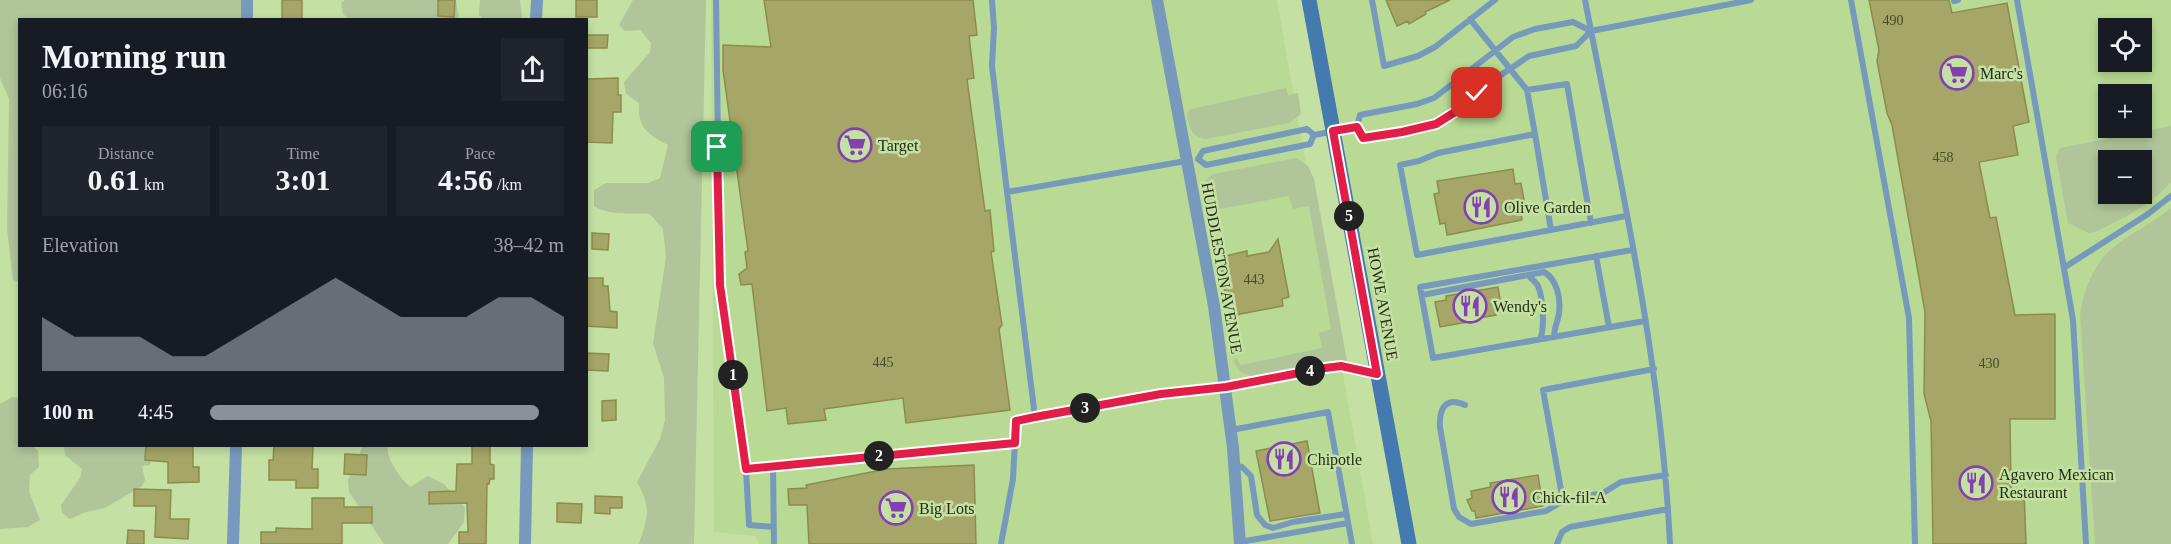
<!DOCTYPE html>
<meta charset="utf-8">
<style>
:root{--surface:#171b24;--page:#20242c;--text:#f1f3f6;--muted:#9ea1a6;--accent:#8c9099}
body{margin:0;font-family:Georgia,serif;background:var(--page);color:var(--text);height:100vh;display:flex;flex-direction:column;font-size:22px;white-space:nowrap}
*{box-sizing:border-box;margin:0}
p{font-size:20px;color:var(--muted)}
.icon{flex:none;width:33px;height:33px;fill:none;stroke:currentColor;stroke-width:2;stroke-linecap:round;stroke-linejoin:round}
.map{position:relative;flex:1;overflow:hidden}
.side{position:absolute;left:18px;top:18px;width:570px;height:429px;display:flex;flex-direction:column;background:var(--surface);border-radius:0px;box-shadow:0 3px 9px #0003}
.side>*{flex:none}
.fabs{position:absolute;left:2098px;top:18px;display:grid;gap:12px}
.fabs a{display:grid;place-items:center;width:54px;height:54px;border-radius:0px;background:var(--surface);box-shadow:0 3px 9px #0003;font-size:30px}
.pin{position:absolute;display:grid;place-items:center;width:51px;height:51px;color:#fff;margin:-26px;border-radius:12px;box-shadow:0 3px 9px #0006}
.km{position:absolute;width:30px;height:30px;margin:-15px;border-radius:50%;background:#222;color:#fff;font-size:16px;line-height:30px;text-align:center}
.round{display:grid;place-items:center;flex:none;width:63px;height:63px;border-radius:0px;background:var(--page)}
.overview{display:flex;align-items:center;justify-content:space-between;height:102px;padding:0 24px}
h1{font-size:33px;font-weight:800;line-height:45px}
.figures{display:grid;grid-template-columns:repeat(3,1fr);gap:9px;height:102px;padding:6px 24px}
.figures div{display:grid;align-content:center;border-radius:0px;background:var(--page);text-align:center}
.figures b{font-size:30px;font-weight:800}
.figures small{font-size:16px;font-weight:400}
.figures p{font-size:16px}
.chart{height:168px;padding:12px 24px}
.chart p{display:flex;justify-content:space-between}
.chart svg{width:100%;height:108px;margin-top:6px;fill:var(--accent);opacity:.7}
ul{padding:0 24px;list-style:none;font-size:20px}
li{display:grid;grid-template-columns:96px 72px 1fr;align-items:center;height:45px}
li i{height:15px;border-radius:8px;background:var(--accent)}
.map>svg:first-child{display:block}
</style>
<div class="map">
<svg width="2171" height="544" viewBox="0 0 2171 544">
<rect width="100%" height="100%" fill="#c4e1a3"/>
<path fill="#b9da94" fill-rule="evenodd" d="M711 0H1277L1373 544H759L755 536 714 532Z
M1309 0H2171V544H1409ZM2109 28H2142V62H2109ZM2109 94H2142V128H2109ZM2109 160H2142V194H2109Z"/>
<path fill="#b0c59a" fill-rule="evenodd" d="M0 0H247V19L20 20 19 282 13 280 7 229 9 99 0 78Z
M345 0H456L459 19H349L343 14 341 3Z
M480 0H520L522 19H483L479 15Z
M633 0H706L694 544H639C648 515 652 510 637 482L660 439 665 420 664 378 653 343 666 257 663 229 650 214C632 213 609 216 594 206V190L606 183H648L660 178 668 145C648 135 637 127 639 103L626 94 624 82 650 52 651 43 640 30 625 31 619 25Z
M1286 88 1288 95 1298 93 1301 114 1289 123 1205 139C1190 136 1189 126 1187 113L1191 109Z
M2171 126V182C2152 204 2121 220 2095 232L2089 233 2068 223 2056 157 2060 148ZM2109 160H2142V194H2109Z
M1296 158 1308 166 1314 179 1347 361 1338 360 1252 377 1239 371 1233 360 1236 358 1241 365 1322 348 1319 333 1331 329 1309 206 1293 209 1289 196 1210 211 1211 222 1210 224C1203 208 1196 184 1213 174Z
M2171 208V544H2095L2080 315C2083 293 2092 267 2109 251 2127 235 2152 224 2171 208Z
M12 397 19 398 20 446H33L38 451 39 467 30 475 29 491 40 520 28 527 0 529V404Z
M64 446H154L150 465 142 466 145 480 142 486 105 508 86 512 70 519 62 513 61 505 80 478 82 469 65 455Z
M363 446H388C386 459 400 478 410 487L428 476 444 484 465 508 464 522 448 544H384L349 492 348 480Z"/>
<path fill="#a5a667" stroke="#8d8d4b" stroke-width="1.5" d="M282 0H302V20H282Z
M438 0H455L454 17 438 16Z
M576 0H597V17H576Z
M764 0H973L977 35 969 36 974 78 967 79 985 211 990 210 994 251 991 252 1002 325 999 329 1010 410 906 423 903 398 824 409 826 420 788 424 786 408 767 411 752 284 741 285 739 274 747 268 745 252 748 251 723 70V45L771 47Z
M1386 0H1450L1425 12 1426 14 1409 24 1408 21 1397 26Z
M1869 0H1949L1952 13 2007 3 2029 122 2013 126 2018 155 1979 162 1990 218 1996 217 2015 315 2055 314V419H2010L2011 490 2024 489 2026 544H1933L1931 421 1924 394 1925 312 1892 125 1887 113 1877 61 1879 50Z
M586 35H608L607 48H586Z
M618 78V95H621V112H613L612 143 586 142V79Z
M1513 169 1515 184 1521 183 1526 212 1521 213 1522 220 1447 235 1445 223 1440 224 1434 194 1439 193 1437 181Z
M592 233 609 234 608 250 592 249Z
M1278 239 1289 297 1282 299 1283 306 1235 315 1231 293 1225 294 1221 266 1226 265 1225 256 1247 251V256L1269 252Z
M586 278H603V286H608L610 311 617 312V328L586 326Z
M1498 287 1502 312 1496 313V315L1473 319V321L1440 327 1435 302 1446 300V296Z
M586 353 609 354 608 371 586 370Z
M616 400V420L602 421V401Z
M1307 441 1320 513 1270 521 1256 451Z
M146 446H193V467H199V482L168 483V462L145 460Z
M274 446H313L312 469H318V488H296V480H269V460H273Z
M472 446H490V464L494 465V479H490L489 484H487L486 544H459V532H468L467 503 429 504V492L456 491 457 464H472Z
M345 454 367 455 366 475 344 474Z
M974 465 976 544H809L807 505H789L788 489 807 488 806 485 886 469Z
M1538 475 1543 506 1476 518 1475 511H1472L1467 500 1472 498 1471 491 1491 487 1490 483Z
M134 489 171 490 170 519H189L188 539 155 537 156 506H134Z
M595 496 622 497V508H610V514L595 513Z
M312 498H344V507H372V523H342V544H261V532H276V528L312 529Z
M557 503 582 504 581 523 557 522Z
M128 530 144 531V544H127Z"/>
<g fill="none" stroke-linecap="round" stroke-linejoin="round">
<path stroke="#7699bc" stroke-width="6" d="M716 0 720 285 746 469
M992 0 994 28 992 66 1007 192
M1372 0 1384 66 1418 56 1435 47 1495 0
M1585 0C1620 180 1661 360 1670 544
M1851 0 1909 318 1915 544
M2017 0 2073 320 2086 544
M1954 1 1958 0
M1470 19 1527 90
M1573 22 1591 31 1576 46 1529 56 1498 77 1455 112 1436 124 1402 132 1363 138 1357 127 1360 115 1417 104 1434 98 1513 37 1535 29Z
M1591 31 1751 0
M1307 129 1314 135 1310 144 1206 165 1198 159 1203 151Z
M1535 134 1527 90 1567 84 1591 223
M1314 135 1357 127
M1551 230 1535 134 1438 153 1419 161 1400 165 1417 255 1626 216
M1632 250 1420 287 1433 358 1645 321
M1596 256 1609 327
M2065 267 2148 214 2171 196
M1528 275C1531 279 1536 282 1538 286 1543 297 1545 329 1540 339
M1422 295 1544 272C1557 279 1561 299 1559 313 1558 321 1554 328 1554 337
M1654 369 1543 390 1563 501 1603 493 1621 482 1666 475
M1465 405C1445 396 1439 409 1440 427L1454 509 1459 517 1471 524 1546 511 1563 501
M1035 417 1007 192 1186 161
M1231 430 1328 412 1352 544
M773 466 746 469 749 525 773 527
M1235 466 1242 467 1251 476 1257 515 1265 525 1273 528 1293 522 1346 514
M1240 542 1348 523
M774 544 773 466 1015 443
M1001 544 1013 479 1016 421 1161 394 1226 387 1325 368 1341 366 1377 373
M1557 544 1562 532 1570 527 1668 509"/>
<path stroke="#7699bc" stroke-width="12" d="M1157 0 1214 306 1233 448 1240 544
M247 20V0
M536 20 537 0
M233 544 236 446
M525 544 527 446"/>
<path stroke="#447aad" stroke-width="15" d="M1309 0 1409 544"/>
</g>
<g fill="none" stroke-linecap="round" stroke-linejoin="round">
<g stroke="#fff" stroke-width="12">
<path id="route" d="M717 147 720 285 746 469 1015 443 1016 421 1035 417 1161 394 1226 387 1325 368 1341 366 1377 374 1333 131 1357 127 1363 138 1402 132 1436 124 1455 112 1477 93"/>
</g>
<use href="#route" stroke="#e11d48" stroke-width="8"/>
</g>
<defs>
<g id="supermarket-ring" transform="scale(1.725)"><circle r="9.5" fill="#c4e1a3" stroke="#843fb3" stroke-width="1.5"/><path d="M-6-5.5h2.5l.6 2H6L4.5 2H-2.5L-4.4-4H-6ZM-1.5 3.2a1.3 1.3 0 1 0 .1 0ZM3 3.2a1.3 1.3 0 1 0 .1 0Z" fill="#843fb3"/></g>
<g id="restaurant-ring" transform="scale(1.725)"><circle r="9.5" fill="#c4e1a3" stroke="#843fb3" stroke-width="1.5"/><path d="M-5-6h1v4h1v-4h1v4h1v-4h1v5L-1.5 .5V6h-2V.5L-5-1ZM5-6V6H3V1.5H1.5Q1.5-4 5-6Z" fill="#843fb3"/></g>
</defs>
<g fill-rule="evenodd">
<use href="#supermarket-ring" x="1957" y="73"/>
<use href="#supermarket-ring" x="855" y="145"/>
<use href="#restaurant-ring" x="1481" y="207"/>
<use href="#restaurant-ring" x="1470" y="306"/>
<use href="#restaurant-ring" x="1284" y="459"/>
<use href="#restaurant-ring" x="1976" y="483"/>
<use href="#restaurant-ring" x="1509" y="497"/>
<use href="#supermarket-ring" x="896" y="508"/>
</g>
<g text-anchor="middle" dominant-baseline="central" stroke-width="5" stroke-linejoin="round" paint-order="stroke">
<g font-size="14" fill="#444c2a">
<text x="1893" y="20">490</text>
<text x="1943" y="157">458</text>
<text x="1254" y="279">443</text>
<text x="883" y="362">445</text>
<text x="1989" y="363">430</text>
</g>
<g font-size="16" fill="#232e15" stroke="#c4e1a3" text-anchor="start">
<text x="1980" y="73">Marc's</text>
<text x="878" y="145">Target</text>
<text x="1504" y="207">Olive Garden</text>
<text x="1493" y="306">Wendy's</text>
<text x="1307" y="459">Chipotle</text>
<text x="1999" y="474">Agavero Mexican<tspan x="1999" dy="18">Restaurant</tspan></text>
<text x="1532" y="497">Chick-fil-A</text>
<text x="919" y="508">Big Lots</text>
</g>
<g font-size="16" fill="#232e15" stroke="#c4e1a3">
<text transform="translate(1222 268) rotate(80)">HUDDLESTON AVENUE</text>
<text transform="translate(1383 304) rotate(80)">HOWE AVENUE</text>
</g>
</g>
</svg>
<div class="fabs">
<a><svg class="icon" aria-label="locate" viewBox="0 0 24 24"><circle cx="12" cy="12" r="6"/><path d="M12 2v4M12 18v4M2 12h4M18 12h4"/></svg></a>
<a>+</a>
<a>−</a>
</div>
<div class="pin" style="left:717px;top:147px;background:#1e9e55"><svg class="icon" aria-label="arrive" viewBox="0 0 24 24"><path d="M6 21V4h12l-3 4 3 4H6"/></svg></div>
<div class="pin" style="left:1477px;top:93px;background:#d93025"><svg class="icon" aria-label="check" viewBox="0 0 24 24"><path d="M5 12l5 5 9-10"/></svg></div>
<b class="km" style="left:733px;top:375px">1</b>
<b class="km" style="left:879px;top:456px">2</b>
<b class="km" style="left:1085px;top:408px">3</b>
<b class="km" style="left:1310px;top:371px">4</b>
<b class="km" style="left:1349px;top:216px">5</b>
<section class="side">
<div class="overview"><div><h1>Morning run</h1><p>06:16</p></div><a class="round"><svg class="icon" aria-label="share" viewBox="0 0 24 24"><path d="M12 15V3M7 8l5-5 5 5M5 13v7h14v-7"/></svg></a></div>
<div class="figures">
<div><p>Distance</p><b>0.61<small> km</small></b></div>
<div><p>Time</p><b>3:01</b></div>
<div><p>Pace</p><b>4:56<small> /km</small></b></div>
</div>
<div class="chart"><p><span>Elevation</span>38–42 m</p>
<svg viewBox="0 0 160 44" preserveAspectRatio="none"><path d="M0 44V22L10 30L20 30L30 30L40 38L50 38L60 30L70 22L80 14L90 6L100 14L110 22L120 22L130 22L140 14L150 14L160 22V44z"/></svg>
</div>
<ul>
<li><b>100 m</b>4:45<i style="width:93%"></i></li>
</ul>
</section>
</div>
